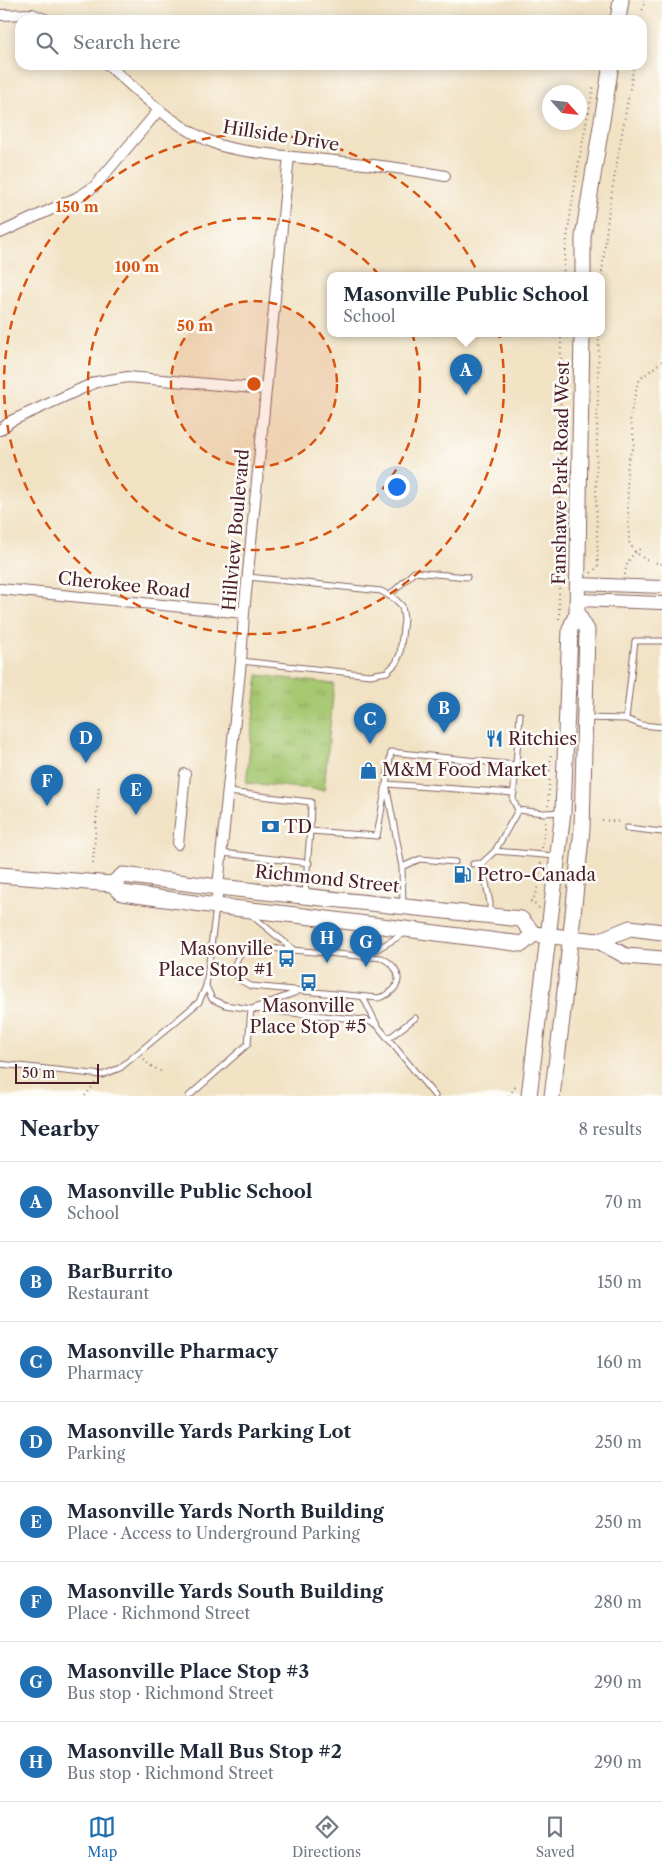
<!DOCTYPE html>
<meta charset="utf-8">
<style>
:root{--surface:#fff;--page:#f2f2f3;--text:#1f2937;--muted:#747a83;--line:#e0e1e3;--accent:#1f6fb2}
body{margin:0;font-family:"Libre Caslon Text",serif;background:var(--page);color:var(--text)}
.compass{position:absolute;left:542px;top:85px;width:45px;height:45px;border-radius:50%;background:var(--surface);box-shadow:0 2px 12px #0003;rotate:117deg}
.scale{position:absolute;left:15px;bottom:12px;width:84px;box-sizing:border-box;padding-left:5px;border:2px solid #4a1f2b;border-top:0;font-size:14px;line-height:18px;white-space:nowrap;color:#4a1f2b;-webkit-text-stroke:4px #fdfcf7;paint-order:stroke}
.you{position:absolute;left:396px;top:486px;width:18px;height:18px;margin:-12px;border:4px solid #fff;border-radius:50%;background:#1a73e8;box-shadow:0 0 0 8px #1a73e833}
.badge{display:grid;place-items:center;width:32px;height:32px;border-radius:50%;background:var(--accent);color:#fff;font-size:16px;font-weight:700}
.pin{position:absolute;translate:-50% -41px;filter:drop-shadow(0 1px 2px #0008)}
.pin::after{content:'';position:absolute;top:26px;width:18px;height:15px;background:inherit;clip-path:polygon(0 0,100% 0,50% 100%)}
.popup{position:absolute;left:327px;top:272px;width:278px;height:65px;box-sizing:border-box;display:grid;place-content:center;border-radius:10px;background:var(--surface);filter:drop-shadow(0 1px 4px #0005);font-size:16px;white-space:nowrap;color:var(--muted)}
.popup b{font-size:19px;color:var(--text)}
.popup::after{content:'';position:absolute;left:50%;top:100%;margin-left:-10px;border:10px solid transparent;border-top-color:var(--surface)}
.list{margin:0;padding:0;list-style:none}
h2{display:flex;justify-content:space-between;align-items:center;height:65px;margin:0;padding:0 20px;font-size:21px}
h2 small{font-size:16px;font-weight:400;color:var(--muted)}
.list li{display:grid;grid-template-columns:32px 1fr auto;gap:15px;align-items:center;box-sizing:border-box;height:80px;padding:0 20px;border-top:1px solid var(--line)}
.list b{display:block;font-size:19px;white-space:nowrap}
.list p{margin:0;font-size:16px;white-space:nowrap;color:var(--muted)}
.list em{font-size:16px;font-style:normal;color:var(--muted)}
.icon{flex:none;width:28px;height:28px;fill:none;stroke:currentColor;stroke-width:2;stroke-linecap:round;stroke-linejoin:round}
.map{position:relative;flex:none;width:662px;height:1096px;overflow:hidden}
.search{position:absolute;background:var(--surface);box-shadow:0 2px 12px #0003;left:15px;right:15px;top:15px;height:55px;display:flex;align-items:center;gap:12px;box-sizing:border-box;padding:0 18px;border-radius:15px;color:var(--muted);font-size:19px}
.sheet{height:705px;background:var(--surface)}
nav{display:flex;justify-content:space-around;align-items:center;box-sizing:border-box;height:70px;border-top:1px solid var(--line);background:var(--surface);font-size:14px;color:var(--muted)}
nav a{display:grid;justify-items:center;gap:2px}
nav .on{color:var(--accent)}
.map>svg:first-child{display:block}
.park{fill:url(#park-tufts);stroke:#78744e}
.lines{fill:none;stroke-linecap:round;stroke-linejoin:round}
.service-casing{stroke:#846361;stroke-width:7}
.minor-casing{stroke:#846361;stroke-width:12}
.tertiary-casing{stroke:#846361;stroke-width:14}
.secondary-casing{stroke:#846361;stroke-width:17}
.path{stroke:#846361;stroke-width:2;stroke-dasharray:1 4;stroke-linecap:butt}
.service{stroke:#fff;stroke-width:5}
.minor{stroke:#fff;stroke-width:10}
.tertiary{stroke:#fff;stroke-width:12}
.secondary{stroke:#fff;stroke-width:15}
.ring{fill:none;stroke:#d8530f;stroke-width:2.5;stroke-dasharray:9 6}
.labels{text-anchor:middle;stroke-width:5;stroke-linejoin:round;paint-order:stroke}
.street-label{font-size:18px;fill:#4a1f2b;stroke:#fdfcf7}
.poi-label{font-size:18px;fill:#4a1f2b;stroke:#fdfcf7;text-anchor:start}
.centre{fill:#d8530f;stroke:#fdfcf7;stroke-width:2.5}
.ring-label{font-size:15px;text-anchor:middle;font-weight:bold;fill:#d8530f;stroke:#fdfcf7;stroke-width:5;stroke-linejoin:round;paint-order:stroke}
</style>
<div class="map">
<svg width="662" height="1096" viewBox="0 0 662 1096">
<defs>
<pattern id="park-tufts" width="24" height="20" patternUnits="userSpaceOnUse" patternTransform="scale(1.25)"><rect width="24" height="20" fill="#a6c871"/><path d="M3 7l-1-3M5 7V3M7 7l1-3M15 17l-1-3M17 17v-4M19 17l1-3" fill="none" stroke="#90ab62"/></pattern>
</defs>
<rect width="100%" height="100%" fill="#fdfcf7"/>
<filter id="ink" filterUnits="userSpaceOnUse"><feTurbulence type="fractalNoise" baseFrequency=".02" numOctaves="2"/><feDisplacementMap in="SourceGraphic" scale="10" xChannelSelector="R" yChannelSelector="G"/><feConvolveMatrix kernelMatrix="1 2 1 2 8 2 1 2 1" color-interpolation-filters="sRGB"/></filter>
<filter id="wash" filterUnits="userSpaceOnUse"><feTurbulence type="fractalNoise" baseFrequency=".0096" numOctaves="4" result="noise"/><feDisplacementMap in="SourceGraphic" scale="20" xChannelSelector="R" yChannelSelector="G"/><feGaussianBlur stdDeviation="1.12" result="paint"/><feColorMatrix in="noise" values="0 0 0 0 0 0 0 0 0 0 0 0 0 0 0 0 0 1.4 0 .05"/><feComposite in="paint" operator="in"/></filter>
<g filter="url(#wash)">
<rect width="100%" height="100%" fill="#f1e2c4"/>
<path class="park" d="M258,675L334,684L324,790L246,783Z"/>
</g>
<g filter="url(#ink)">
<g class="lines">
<defs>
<path id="service" d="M389,596L414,572L467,577
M241,661L370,675L387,672L396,663L400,654L404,619L402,606L395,599L381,591L248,577
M520,715L513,800L518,810L544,813L561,812
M586,718L626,719L642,725L662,727
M626,719L635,641H662
M228,792L311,802L310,831
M627,828L662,832
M495,851L555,856
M222,853L309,863
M482,863L490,903V915
M473,864L482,863L495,851L518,810
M402,867L420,859L455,862
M305,894L310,831L377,836L386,784L514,793
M403,906L402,867L386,784L391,752L516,765
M250,914L294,950
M258,947L382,958C405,970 403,991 378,998L251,986L240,980L234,971C236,955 242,949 258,947Z
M365,956L405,933
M206,986L212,999L225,1005L251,1009L365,1020L377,1025
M363,997L377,1025L435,1096
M254,1008L297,992
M388,1039L415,1018
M0,1064L102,1075L120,1068L199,1002L206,986L216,907
M189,1096L248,1044L251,1009"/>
<path id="minor" d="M0,15L32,14L47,20
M108,65C142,95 175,129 219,145C239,152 271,154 294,157C344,162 395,166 445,176
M0,233L76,198L94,187L159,110
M0,430L11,421L96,382L128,377L265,389
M0,589L244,613
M178,844L185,774
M216,906L241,661L244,613L289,156"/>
<path id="tertiary" d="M578,584L662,587
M578,600L662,603"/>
<path id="secondary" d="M618,20L621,0
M583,276V237L611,65
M0,875L112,884L122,893L216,906L304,916L522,944L534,934
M112,884L123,875L218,887L521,919L534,934L598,941L626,956L662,959
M598,941L630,928L662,932
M529,1096L563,812L570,629L577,613L582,334
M552,1096L562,1019L582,829L587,630L577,613"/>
</defs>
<use href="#service" class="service-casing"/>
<use href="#minor" class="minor-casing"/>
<use href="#tertiary" class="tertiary-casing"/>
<use href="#secondary" class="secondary-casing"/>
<path class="path" d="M641,20L644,0
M563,276C569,211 581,148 594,85
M601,282L609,208L634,65
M662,361L640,379L637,386L630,418L634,439V447L629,456L627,470L629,542L635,552L646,560L662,564
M591,573L598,567L596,497L599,334
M625,575C626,562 631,555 641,548
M559,619L561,334
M548,806L551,753
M602,820L621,822
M542,848L546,821
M93,863L99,785
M539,908L531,901L536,895L541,863
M144,1059L149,1065L164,1073
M85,1096L96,1082
M509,1096L516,1086"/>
<use href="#service" class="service"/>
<use href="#minor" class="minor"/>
<use href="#tertiary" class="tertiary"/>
<use href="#secondary" class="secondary"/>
</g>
</g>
<circle cx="254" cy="384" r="83" fill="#d8530f" fill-opacity=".12"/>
<g class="ring">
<circle cx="254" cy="384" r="83"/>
<circle cx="254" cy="384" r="166"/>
<circle cx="254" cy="384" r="250"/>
</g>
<defs>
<symbol id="restaurant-bare" viewBox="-9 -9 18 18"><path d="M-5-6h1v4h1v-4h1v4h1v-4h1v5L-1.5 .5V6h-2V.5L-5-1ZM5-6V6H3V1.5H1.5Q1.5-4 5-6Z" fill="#1f6fb2" stroke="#fdfcf7" stroke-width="2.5" paint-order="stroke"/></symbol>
<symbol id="shop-bare" viewBox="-9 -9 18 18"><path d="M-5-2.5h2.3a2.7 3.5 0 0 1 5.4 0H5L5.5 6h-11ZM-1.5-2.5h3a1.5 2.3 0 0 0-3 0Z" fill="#1f6fb2" stroke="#fdfcf7" stroke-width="2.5" paint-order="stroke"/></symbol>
<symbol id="bank-bare" viewBox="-9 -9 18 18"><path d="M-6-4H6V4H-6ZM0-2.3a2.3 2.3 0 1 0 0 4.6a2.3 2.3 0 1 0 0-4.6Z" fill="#1f6fb2" stroke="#fdfcf7" stroke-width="2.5" paint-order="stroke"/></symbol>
<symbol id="fuel-bare" viewBox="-9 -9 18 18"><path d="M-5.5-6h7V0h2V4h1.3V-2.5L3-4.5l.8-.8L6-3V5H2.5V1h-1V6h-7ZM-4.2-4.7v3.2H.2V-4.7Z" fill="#1f6fb2" stroke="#fdfcf7" stroke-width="2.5" paint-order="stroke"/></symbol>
<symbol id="bus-bare" viewBox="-9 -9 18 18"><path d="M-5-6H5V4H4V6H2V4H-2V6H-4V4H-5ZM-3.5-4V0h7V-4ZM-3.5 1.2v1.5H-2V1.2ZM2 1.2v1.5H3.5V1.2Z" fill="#1f6fb2" stroke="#fdfcf7" stroke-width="2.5" paint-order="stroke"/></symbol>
</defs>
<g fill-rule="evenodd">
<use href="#restaurant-bare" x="482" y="726" width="25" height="25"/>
<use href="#shop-bare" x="356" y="758" width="25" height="25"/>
<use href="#bank-bare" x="258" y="814" width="25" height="25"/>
<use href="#fuel-bare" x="450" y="862" width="25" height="25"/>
<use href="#bus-bare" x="274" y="946" width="25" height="25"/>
<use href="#bus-bare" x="296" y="970" width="25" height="25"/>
</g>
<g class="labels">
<g class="street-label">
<text transform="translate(281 136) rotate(9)" y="6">Hillside Drive</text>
<text transform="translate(561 473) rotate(-89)" y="6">Fanshawe Park Road West</text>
<text transform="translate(236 530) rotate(-85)" y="6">Hillview Boulevard</text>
<text transform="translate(124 585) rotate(6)" y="6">Cherokee Road</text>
<text transform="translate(327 879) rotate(6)" y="6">Richmond Street</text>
</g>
<g class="poi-label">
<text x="508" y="745">Ritchies</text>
<text x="382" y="776">M&amp;M Food Market</text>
<text x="284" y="833">TD</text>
<text x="477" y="881">Petro-Canada</text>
<text x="273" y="955" text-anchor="end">Masonville<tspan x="273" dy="21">Place Stop #1</tspan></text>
<text x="308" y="1012" text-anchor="middle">Masonville<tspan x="308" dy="21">Place Stop #5</tspan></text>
</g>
</g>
<circle cx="254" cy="384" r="8" class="centre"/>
<g class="ring-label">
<text x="77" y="212">150 m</text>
<text x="137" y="272">100 m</text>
<text x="195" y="331">50 m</text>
</g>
</svg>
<svg class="compass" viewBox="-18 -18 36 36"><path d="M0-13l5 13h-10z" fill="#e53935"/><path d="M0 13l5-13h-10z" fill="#747a83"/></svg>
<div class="scale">50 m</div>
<div class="you"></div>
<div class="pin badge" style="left:466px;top:395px">A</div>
<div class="popup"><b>Masonville Public School</b>School</div>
<div class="pin badge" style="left:444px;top:733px">B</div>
<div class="pin badge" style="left:370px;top:744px">C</div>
<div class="pin badge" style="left:86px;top:763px">D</div>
<div class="pin badge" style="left:136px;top:815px">E</div>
<div class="pin badge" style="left:47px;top:806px">F</div>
<div class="pin badge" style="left:366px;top:967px">G</div>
<div class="pin badge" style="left:327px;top:963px">H</div>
<div class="search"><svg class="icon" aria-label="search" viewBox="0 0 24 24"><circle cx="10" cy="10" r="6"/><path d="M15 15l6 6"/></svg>Search here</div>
</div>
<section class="sheet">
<h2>Nearby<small>8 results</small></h2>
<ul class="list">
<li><span class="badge">A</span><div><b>Masonville Public School</b><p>School</p></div><em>70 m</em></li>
<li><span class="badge">B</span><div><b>BarBurrito</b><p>Restaurant</p></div><em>150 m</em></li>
<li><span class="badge">C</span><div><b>Masonville Pharmacy</b><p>Pharmacy</p></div><em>160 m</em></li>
<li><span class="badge">D</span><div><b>Masonville Yards Parking Lot</b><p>Parking</p></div><em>250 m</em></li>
<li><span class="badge">E</span><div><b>Masonville Yards North Building</b><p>Place · Access to Underground Parking</p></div><em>250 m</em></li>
<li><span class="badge">F</span><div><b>Masonville Yards South Building</b><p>Place · Richmond Street</p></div><em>280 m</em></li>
<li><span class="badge">G</span><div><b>Masonville Place Stop #3</b><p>Bus stop · Richmond Street</p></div><em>290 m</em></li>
<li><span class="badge">H</span><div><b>Masonville Mall Bus Stop #2</b><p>Bus stop · Richmond Street</p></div><em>290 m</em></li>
</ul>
</section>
<nav>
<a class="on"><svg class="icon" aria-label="map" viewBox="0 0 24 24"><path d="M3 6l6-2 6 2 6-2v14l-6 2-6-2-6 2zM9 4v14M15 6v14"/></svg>Map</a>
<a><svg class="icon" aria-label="directions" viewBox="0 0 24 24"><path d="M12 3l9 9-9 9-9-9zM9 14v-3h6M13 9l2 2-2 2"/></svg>Directions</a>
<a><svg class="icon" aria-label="saved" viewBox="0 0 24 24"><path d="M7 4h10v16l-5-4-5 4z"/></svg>Saved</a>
</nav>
